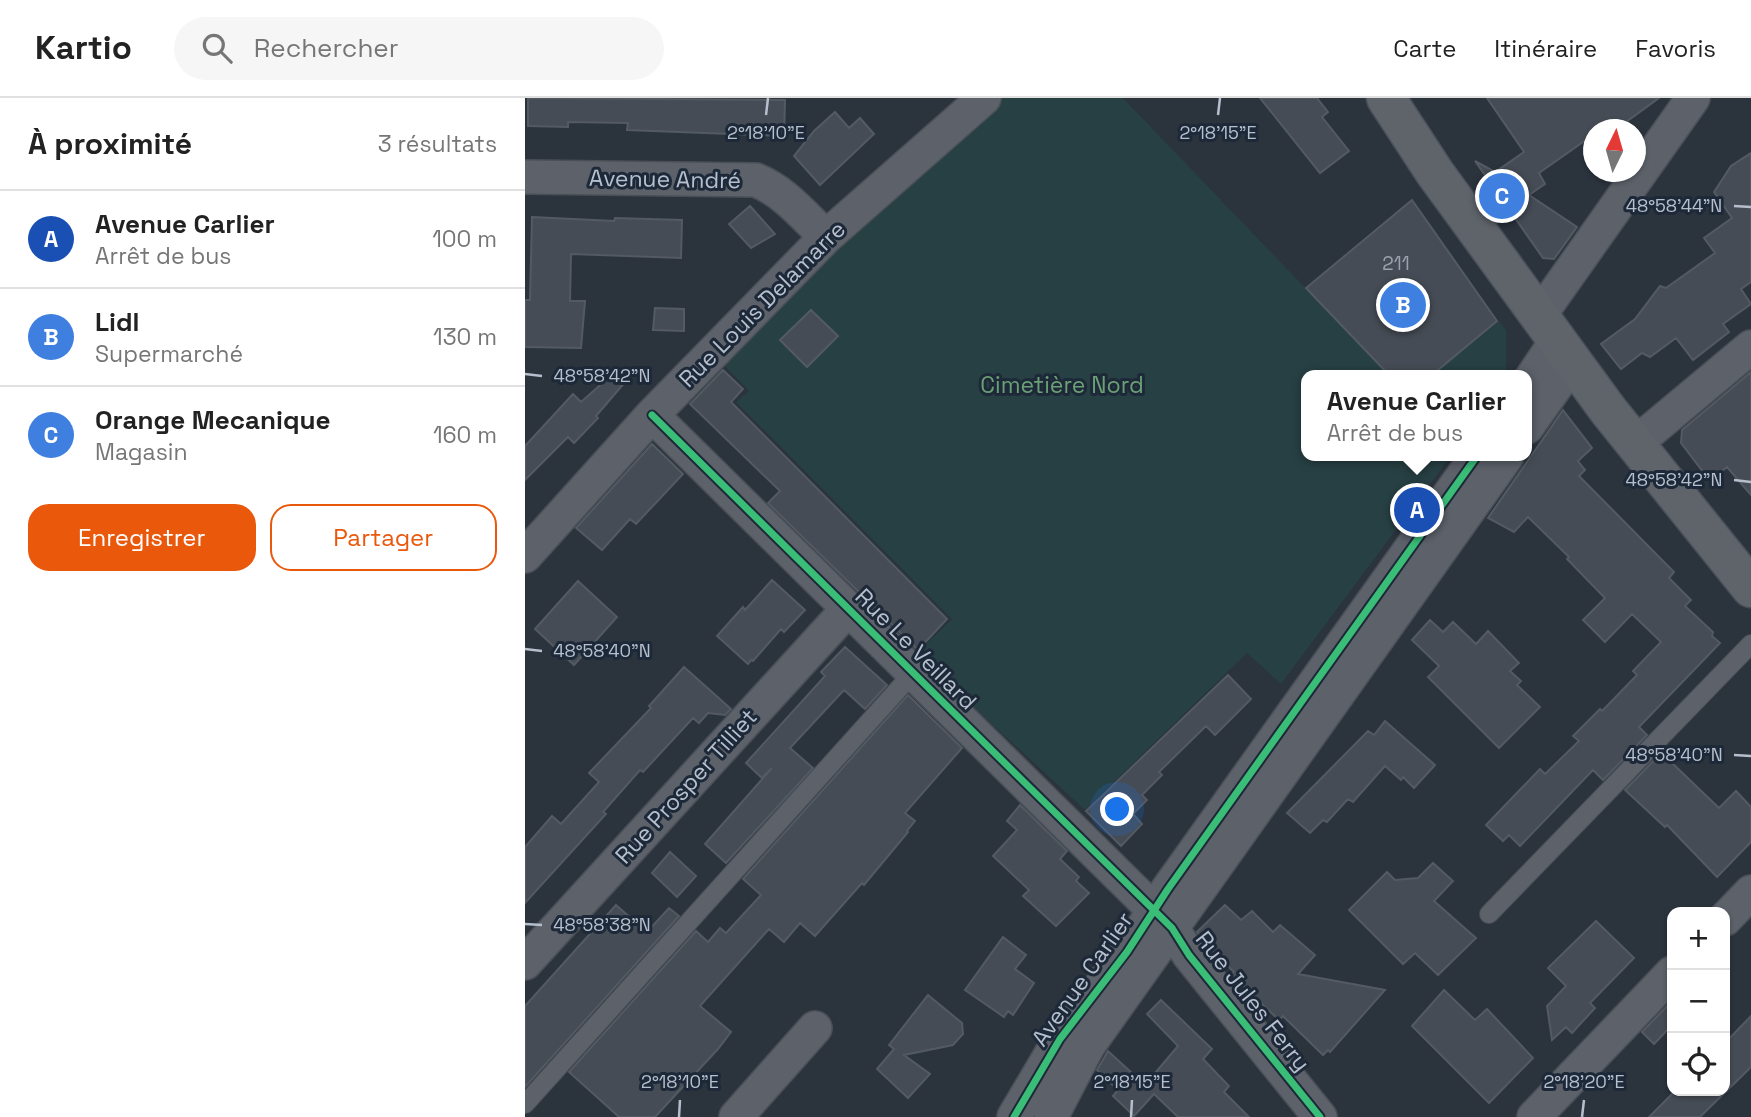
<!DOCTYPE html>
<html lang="fr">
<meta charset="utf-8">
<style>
:root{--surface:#fff;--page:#f6f6f6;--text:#222;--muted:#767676;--line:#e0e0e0;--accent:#ea580c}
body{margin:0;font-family:"Space Grotesk",sans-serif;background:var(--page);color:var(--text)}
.controls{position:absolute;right:21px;bottom:21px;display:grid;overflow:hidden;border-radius:14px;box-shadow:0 2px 5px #0004}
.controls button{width:63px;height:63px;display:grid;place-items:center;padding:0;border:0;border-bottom:2px solid var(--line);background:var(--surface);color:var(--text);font:35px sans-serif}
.compass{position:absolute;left:1058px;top:21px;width:63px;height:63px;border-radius:50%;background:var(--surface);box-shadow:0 2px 5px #0004;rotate:5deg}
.you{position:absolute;left:593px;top:712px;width:24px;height:24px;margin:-18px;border:5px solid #fff;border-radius:50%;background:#1a73e8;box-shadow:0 0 0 10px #1a73e833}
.badge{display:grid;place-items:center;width:46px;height:46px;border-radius:50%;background:var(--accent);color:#fff;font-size:23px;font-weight:700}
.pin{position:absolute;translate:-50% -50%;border:4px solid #fff;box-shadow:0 2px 7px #0006}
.popup{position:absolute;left:776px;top:272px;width:231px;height:91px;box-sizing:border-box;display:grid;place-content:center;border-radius:14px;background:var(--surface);filter:drop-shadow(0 2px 5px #0005);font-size:23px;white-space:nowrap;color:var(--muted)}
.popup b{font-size:26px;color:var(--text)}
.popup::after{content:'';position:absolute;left:50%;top:100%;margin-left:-14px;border:14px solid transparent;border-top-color:var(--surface)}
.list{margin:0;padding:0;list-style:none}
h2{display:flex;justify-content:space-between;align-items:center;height:91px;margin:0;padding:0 28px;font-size:30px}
h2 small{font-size:23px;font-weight:400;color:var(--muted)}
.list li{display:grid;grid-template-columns:46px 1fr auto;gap:21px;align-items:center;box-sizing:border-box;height:98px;padding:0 28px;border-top:2px solid var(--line)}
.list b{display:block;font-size:26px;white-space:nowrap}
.list p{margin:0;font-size:23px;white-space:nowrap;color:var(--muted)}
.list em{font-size:23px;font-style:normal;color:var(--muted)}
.actions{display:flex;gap:14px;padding:21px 28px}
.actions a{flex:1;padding:16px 0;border:2px solid var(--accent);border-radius:21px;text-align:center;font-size:24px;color:var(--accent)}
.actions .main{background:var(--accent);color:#fff}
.icon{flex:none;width:38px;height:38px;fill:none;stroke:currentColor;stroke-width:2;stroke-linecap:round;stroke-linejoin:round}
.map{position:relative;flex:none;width:1226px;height:1019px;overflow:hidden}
header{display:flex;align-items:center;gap:42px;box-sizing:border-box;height:98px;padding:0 35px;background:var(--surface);border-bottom:2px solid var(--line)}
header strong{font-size:33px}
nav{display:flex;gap:38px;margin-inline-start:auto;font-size:24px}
.search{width:490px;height:63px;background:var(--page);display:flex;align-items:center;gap:18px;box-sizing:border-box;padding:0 24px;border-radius:38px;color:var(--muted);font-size:26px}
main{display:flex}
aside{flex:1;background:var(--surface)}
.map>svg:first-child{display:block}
.green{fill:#274044}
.building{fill:#464c55;stroke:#535a63;stroke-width:2}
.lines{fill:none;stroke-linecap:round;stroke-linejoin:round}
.lane-casing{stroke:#4a4f57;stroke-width:20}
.street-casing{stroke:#4a4f57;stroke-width:36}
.primary-casing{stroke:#494f59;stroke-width:41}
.lane{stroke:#5c616a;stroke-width:18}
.street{stroke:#5c616a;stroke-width:33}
.primary{stroke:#5f646b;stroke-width:38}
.cycleway-casing{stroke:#1d2938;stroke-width:11}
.cycleway{stroke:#3abd76;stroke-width:7}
.ticks{fill:none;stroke:#b6bfcd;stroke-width:2.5}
.labels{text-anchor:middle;stroke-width:6;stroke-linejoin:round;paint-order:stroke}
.number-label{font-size:19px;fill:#9aa2af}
.street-label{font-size:23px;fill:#b6bfcd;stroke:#1d2938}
.park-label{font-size:23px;fill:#6ba076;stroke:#1d2938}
.ticks-label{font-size:18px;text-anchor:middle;fill:#b6bfcd;stroke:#1d2938;stroke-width:6;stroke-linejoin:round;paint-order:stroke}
</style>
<header>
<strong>Kartio</strong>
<div class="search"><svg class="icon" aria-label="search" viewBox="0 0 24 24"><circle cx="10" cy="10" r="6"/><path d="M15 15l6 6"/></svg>Rechercher</div>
<nav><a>Carte</a><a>Itinéraire</a><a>Favoris</a></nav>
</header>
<main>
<aside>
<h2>À proximité<small>3 résultats</small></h2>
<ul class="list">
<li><span class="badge" style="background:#1a4fb4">A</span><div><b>Avenue Carlier</b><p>Arrêt de bus</p></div><em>100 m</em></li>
<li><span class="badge" style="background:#3f7fe0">B</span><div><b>Lidl</b><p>Supermarché</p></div><em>130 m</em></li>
<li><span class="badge" style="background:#3f7fe0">C</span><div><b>Orange Mecanique</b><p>Magasin</p></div><em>160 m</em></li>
</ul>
<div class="actions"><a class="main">Enregistrer</a><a>Partager</a></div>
</aside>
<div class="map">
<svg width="1226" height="1019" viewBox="0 0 1226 1019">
<rect width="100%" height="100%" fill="#2b333d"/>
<path class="green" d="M470,0H598L864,277H782V358H926L756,586L722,555L560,712L391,556L427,521L211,304L224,293L197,265L301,156Z
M974,223L981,232V277H908Z"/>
<path class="building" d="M3,0L260,2L259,38L102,32L103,25L43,24V29L3,28Z
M735,0H792L803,14L797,19L824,53L795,75Z
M962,0H1134L1090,32H1068V37L1014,75L1020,86L1004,97L1052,129L1029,161L1018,160L950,63L970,74L999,54Z
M310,14L324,30L335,20L349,36L295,87L269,58L289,33Z
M1226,55V184L1216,191L1226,206L1198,226L1204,234L1168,262L1151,240L1125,259L1117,255L1096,271L1076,246L1110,221L1135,188L1141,190L1190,155L1179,140L1207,120L1189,94L1206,68Z
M887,102L972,223L907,277H864L781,190Z
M225,108L250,136L226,150L204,126Z
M7,119L89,123L90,120L157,122L156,160L46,156L45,203H60L56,250L0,249V202H5Z
M130,210L159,211V233L128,232Z
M286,212L313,238L282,269L255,242Z
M198,272L218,291L206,304L422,521L393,552L243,405L255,393L165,306Z
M91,273L101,283L71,318L73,320L49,345L43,339L0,382V348L48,296L56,304Z
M1226,274V397L1202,369L1185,383L1156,345L1157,332Z
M1038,312L1067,350L1053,363L1060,372L1054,378L1149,474L1144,480L1166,502L1160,508L1188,534L1187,538L1195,545L1114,629L1122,637L1078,682L1068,672L995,748L984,737L978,743L961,727L1015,671L1020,676L1054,643L1048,638L1075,611L1077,613L1112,577L1108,573L1136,544L1107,516L1080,544L1058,522L1080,500L1042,461L1044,459L1003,419L989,434L963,420Z
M127,346L158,376L111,426L105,421L77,452L51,430Z
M247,482L280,512L259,534L256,531L228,563L226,562L223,566L192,538L218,509L220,512Z
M53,483L92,519L49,567L10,531Z
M905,522L918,534L928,524L951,546L963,533L994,565L985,573L996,583L992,587L1015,609L974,650L903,579L914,568L887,542Z
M320,549L362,587L340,611L319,592L265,650L288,670L201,765L180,746L247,670L237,680L221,665L300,578L296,574Z
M159,569L206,611L200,617L183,615L174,625L168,620L118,674L115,672L78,714L81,716L0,805V749L27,718L36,726L74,684L64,675L126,610L124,608Z
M703,577L726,601L690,637L681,628L634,674L637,677L617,697L622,702L608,716L617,726L596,748L561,713Z
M383,597L437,650L380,715L390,723L382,733L383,734L339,787L337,785L290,838L275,825L259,844L244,831L175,908L206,934L193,951L130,1019H94L44,974L171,833L183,844L195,830L201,835L236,797L218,781Z
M860,623L910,667L889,690L878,679L876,682L860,668L828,704L823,701L802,724L798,722L785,735L762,715L843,633L849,637Z
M1139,652L1147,661L1145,663L1194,710L1211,693L1226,709V744L1192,779L1142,727L1140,729L1100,692Z
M495,707L542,753L535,761L554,779L551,783L564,795L531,828L498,798L504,792L468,758L492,732L482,723Z
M145,754L171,778L152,799L127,775Z
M908,765L928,783L909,803L951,840L913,877L890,855L878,866L824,812L862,774L870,782L893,780Z
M91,807L122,834L144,810L154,818L0,989V908Z
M700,807L716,822L727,813L748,834L755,827L790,857L773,876L860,892L805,954L803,952L798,957L758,918L754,922L724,894L707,876L709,874L680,846L672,834Z
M1071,823L1109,860L1065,905L1070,910L1047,935L1041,929L1027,942L1022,908L1041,888L1023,870Z
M478,839L501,857L490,871L509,885L488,917L483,913L479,919L440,892Z
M919,892L950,922L962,911L1008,960L964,1005L887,928Z
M403,897L437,925L438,936L428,947L379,957L405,976L383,1000L352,971L369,951L364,947Z
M636,902L687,951L678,961L704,988L699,994L724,1019H653L629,996L609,1018L588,998L593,992L572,972L583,953L620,987L653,948L622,916Z
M1147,903V927L1129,946L1117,934Z
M1226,918V969L1175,1019H1124L1150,993H1200V945Z"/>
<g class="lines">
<defs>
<path id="lane" d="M964,816L1226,546
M0,1006L388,575"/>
<path id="street" d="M0,79L231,82C260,94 279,118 301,139
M1014,218L1168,0
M1002,287L1032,242
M127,317L647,830L664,857L795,1019
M1002,329L1048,264
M1111,345L1226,249
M0,458L127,317L301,139L459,0
M1200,821L1226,794
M0,865L323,511
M211,1019L290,930
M489,1019L535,941L602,854L643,791L952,358
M526,1019L563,948L982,358
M1009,1019L1147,875"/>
<path id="primary" d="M861,0L910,75L1083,312L1226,490"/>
</defs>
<use href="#lane" class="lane-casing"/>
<use href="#street" class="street-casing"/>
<use href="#primary" class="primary-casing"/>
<use href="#lane" class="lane"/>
<use href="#street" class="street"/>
<use href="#primary" class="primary"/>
<defs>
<path id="cycleway" d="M127,317L647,830L664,857L795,1019
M489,1019L535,941L602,854L643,791L952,358"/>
</defs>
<use href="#cycleway" class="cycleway-casing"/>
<use href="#cycleway" class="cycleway"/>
</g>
<path class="ticks" d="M241,17L243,0M693,17L695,0M1209,108L1226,109M0,276L17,278M1209,382L1226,384M0,551L17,553M1209,657L1226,658M0,826L17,827M154,1019L155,1002M606,1019L607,1002M1057,1019L1059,1002"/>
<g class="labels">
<g class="number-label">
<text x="871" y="172">211</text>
</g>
<g class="street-label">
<text transform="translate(140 81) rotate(1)" y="8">Avenue André</text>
<text transform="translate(237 206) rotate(-45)" y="8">Rue Louis Delamarre</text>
<text transform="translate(391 551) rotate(45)" y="8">Rue Le Veillard</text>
<text transform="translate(161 688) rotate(-48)" y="8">Rue Prosper Tilliet</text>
<text transform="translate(557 881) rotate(-55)" y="8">Avenue Carlier</text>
<text transform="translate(728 903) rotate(52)" y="8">Rue Jules Ferry</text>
</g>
<g class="park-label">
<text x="537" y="295">Cimetière Nord</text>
</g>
</g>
<g class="ticks-label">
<text x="241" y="41">2°18'10"E</text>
<text x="693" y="41">2°18'15"E</text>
<text x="1149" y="114">48°58'44"N</text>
<text x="77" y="284">48°58'42"N</text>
<text x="1149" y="388">48°58'42"N</text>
<text x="77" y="559">48°58'40"N</text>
<text x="1149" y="663">48°58'40"N</text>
<text x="77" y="833">48°58'38"N</text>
<text x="155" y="990">2°18'10"E</text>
<text x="607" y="990">2°18'15"E</text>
<text x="1059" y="990">2°18'20"E</text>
</g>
</svg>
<div class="controls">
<button>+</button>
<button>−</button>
<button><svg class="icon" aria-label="locate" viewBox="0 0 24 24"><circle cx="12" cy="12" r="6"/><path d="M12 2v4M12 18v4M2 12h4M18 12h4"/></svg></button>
</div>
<svg class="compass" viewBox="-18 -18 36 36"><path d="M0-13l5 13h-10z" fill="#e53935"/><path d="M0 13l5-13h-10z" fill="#767676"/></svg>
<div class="you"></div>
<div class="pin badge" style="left:892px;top:412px;background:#1a4fb4">A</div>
<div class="popup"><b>Avenue Carlier</b>Arrêt de bus</div>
<div class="pin badge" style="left:878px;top:207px;background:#3f7fe0">B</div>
<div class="pin badge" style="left:977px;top:98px;background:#3f7fe0">C</div>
</div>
</main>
